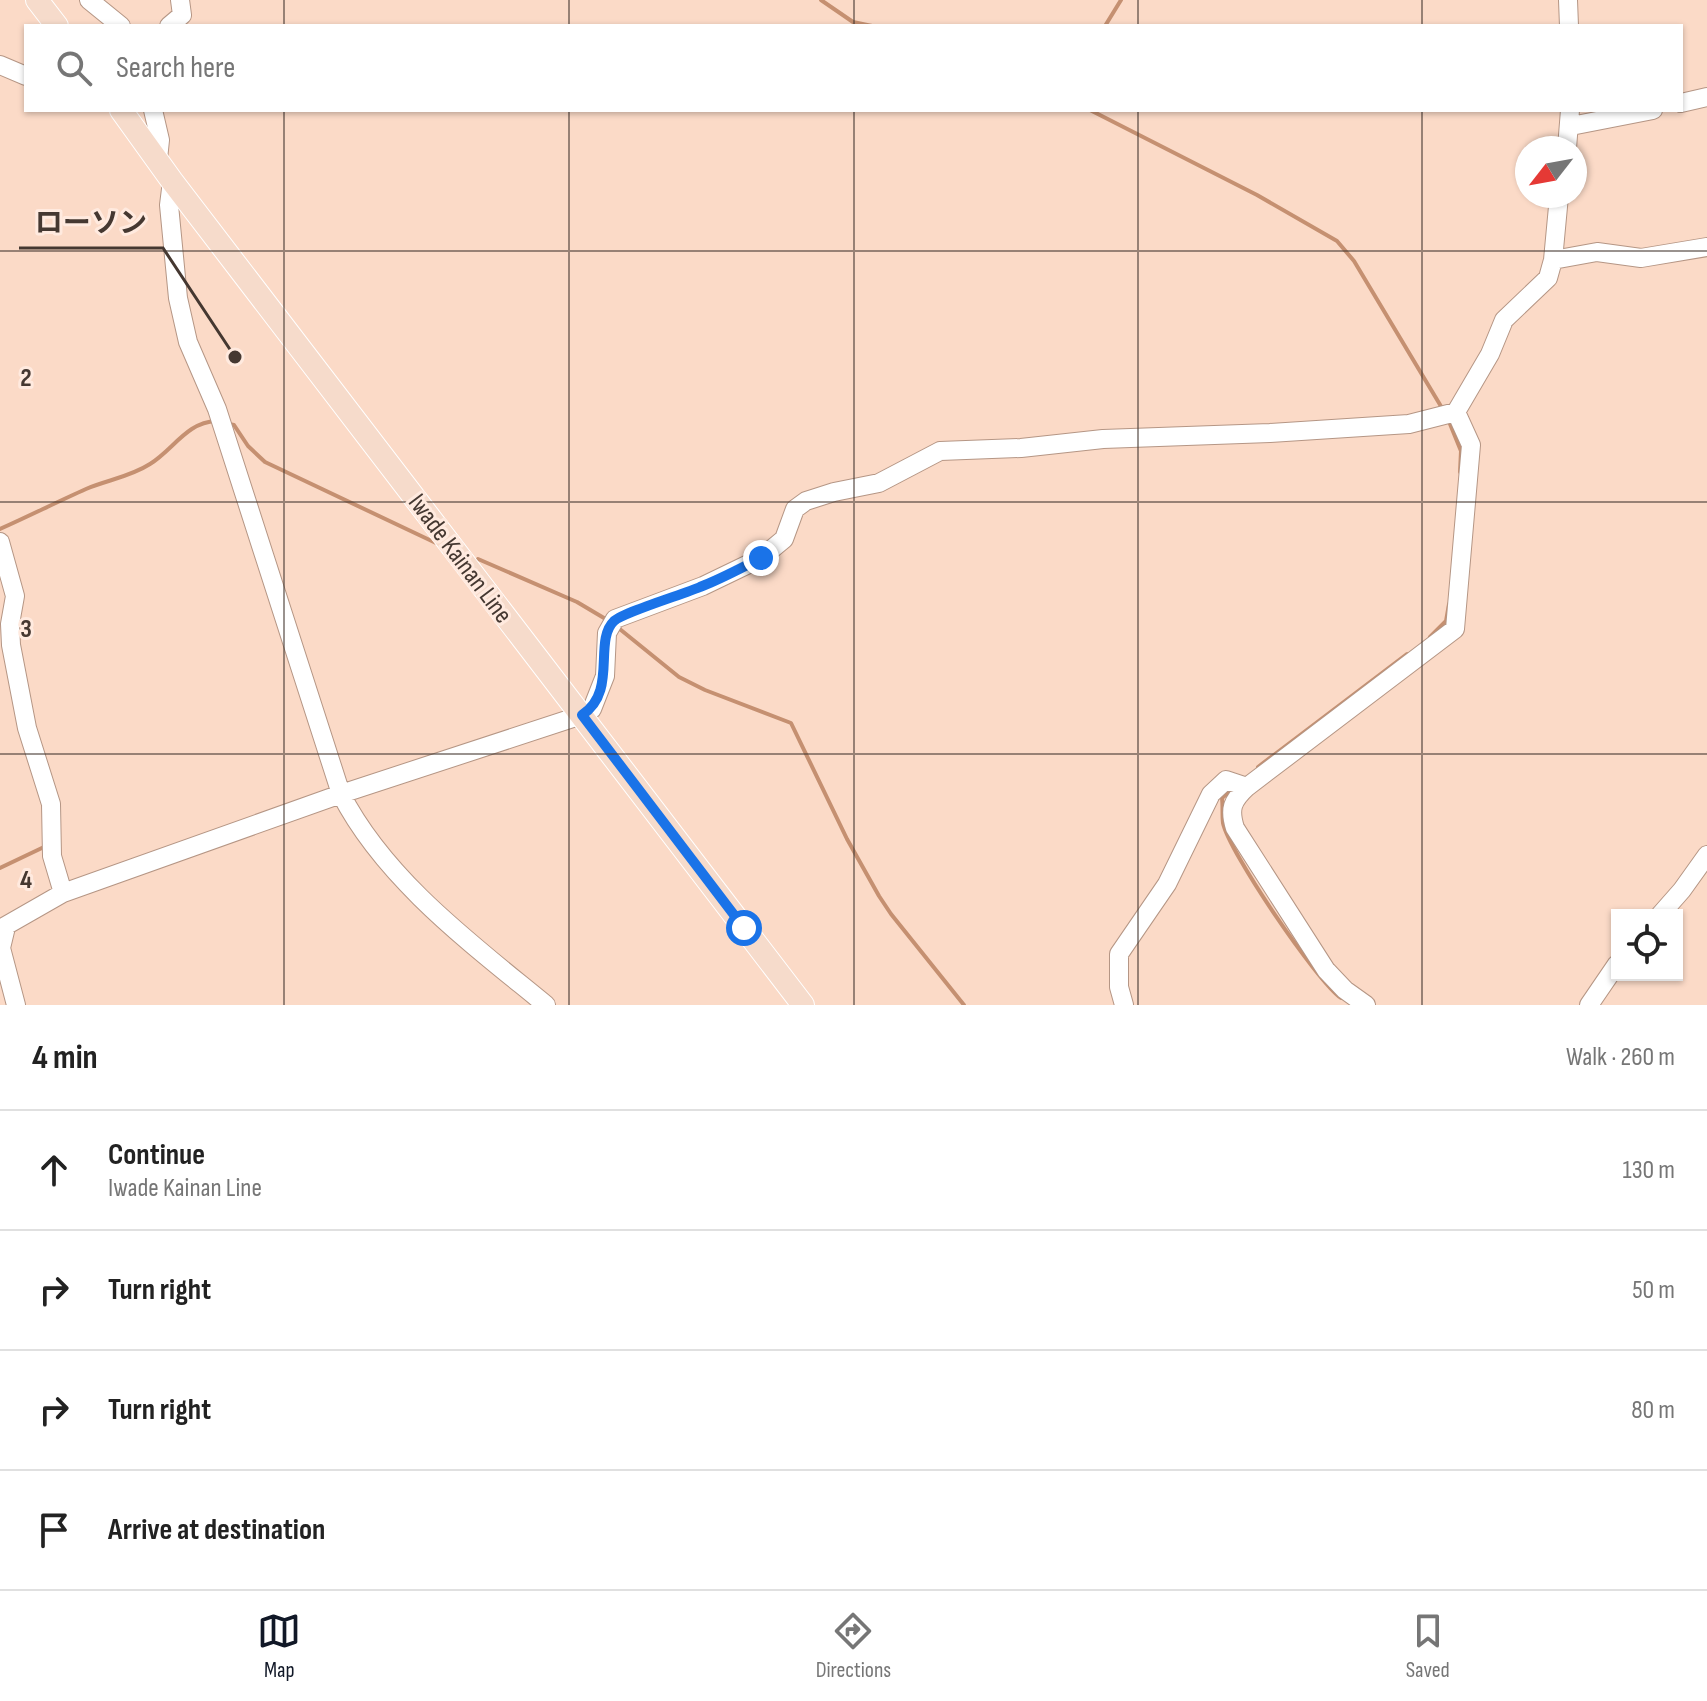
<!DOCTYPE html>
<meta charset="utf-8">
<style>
:root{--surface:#fff;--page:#f2f2f2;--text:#222;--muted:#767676;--line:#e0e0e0;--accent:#111827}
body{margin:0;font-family:"Sofia Sans Condensed","Noto Sans JP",sans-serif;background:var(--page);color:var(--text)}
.controls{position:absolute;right:24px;bottom:24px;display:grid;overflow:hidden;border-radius:0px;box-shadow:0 2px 6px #0004}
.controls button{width:72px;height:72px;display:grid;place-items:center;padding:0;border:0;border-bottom:2px solid var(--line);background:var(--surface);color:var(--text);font:40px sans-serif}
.compass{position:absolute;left:1515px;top:136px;width:72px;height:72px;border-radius:50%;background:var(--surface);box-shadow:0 2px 6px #0004;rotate:239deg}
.stop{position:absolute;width:24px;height:24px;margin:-18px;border:6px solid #1a73e8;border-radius:50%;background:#fff}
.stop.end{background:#1a73e8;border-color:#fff;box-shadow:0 2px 8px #0008}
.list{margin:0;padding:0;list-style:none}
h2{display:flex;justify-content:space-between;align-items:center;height:104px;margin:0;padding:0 32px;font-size:34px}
h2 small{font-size:26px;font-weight:400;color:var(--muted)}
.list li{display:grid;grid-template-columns:52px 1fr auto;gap:24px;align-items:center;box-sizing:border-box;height:120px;padding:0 32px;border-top:2px solid var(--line)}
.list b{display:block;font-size:30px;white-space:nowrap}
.list p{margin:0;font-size:26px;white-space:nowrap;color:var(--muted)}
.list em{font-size:26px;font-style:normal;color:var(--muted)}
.icon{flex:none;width:44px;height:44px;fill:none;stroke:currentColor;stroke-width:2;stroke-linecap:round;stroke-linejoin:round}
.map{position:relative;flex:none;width:1707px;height:1005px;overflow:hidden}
.search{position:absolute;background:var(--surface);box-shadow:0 2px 6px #0004;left:24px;right:24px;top:24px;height:88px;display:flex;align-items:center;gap:20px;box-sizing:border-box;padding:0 28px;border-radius:0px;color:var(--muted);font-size:30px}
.sheet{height:584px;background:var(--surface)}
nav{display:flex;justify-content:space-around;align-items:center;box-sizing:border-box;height:112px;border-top:2px solid var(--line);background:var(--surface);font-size:22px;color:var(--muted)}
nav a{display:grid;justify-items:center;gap:4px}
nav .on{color:var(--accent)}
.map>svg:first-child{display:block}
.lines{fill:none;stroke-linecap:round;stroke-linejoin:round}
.stream{stroke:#c59071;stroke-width:4}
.minor-casing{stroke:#b59685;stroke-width:20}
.major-casing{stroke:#fff;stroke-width:24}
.minor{stroke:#fff;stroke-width:18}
.major{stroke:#f6dbcb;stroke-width:22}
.route{stroke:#1a73e8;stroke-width:10}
.grid{fill:none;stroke:#453831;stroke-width:2;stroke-opacity:0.55}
.labels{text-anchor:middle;stroke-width:6;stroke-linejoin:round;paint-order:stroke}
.street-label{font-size:26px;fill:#453831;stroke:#ffeadf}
.grid-label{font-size:26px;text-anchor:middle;font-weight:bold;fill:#453831;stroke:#ffeadf;stroke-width:6;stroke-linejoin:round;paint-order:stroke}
.leader{fill:none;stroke:#453831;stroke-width:3}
.callout-dot{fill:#453831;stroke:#ffeadf;stroke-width:3}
.callout-label{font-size:28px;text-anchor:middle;font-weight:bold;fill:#453831;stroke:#ffeadf;stroke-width:6;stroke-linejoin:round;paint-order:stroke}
</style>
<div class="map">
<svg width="1707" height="1005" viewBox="0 0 1707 1005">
<rect width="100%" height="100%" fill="#fbdac7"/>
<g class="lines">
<path class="stream" d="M821,0L853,22L872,26
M1105,26L1121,0
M1090,110L1257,195L1337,241L1354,261L1442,408
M1448,419L1461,451L1460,472
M229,424L234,425L248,446L265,462L436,543
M0,529C29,516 57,502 86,489C107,480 130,477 150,464C173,450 187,422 216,421
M478,559L577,602L609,621
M616,626L679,677L705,690L791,723L847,839L879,896L891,914L964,1005
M1430,637L1446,621L1449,604
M1258,767L1407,654
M1233,789L1222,798C1223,806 1222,815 1223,823C1229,852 1316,980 1341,998
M0,868L44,847"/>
<defs>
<path id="minor" d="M89,0L121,26
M1568,0L1569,26
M169,26L182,15L180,0
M0,65L26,76
M1681,103L1707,97
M153,110L160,140L158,159
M1571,126L1653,110
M1567,148L1570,110
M172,181L169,205L178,298L188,342L217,409L341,794C385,880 473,945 546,1005
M1553,260L1597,252L1641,258L1707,247
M0,542L15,596L10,624L11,645L27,728L51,804L52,856L63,893
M1660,915L1682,890L1707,855
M6,927L1,948L16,1005
M0,929L63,893L341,794L582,715L592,709L605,676L607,633L615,619L703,586L761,558L784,539L795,509L806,501L834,492L879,483L940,451L1021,448L1103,439L1270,433L1409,424L1456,412L1490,354L1504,320L1548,278L1553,260L1559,196
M1124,1005L1119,987V954L1167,884L1211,794L1226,780L1247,787
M1366,1005L1345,990L1326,970L1235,828C1229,809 1232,801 1247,787L1455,629L1471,445L1456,412
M1589,1005L1617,964"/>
<path id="major" d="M37,0L57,26
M121,110L172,181L803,1005"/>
</defs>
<use href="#minor" class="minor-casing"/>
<use href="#major" class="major-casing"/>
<use href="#minor" class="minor"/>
<use href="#major" class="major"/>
</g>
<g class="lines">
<path class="route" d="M744,928L582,715C618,692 593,641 614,621C624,612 684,594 700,587C721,579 741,568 761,558"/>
</g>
<path class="grid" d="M284,0V26M569,0V26M854,0V26M1138,0V26M1422,0V26M284,110V1005M569,110V1005M854,110V1005M1138,110V1005M1422,110V1005M0,251H1707M0,502H1707M0,754H1707"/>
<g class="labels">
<g class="street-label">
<text transform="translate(461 558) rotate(53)" y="9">Iwade Kainan Line</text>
</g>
</g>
<g class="grid-label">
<text x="26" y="386">2</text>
<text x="26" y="637">3</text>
<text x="26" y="888">4</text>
</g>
<path class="leader" d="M235 357L163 248H19"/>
<circle class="callout-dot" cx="235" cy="357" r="8"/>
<g class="callout-label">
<text x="91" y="232">ローソン</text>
</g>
</svg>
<div class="controls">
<button><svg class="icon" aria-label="locate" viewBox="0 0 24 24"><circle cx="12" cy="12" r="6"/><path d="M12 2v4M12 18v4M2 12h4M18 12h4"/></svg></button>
</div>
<svg class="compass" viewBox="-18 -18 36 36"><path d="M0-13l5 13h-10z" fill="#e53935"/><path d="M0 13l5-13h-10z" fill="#767676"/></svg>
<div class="stop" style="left:744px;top:928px"></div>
<div class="stop end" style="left:761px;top:558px"></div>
<div class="search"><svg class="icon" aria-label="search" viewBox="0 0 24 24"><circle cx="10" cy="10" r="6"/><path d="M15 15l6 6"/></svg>Search here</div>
</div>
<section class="sheet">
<h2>4 min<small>Walk · 260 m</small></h2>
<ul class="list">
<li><svg class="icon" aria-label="ahead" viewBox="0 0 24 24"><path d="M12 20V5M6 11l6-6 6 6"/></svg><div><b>Continue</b><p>Iwade Kainan Line</p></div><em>130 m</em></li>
<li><svg class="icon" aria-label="right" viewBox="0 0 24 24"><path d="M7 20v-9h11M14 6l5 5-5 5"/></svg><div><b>Turn right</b></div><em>50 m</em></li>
<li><svg class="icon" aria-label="right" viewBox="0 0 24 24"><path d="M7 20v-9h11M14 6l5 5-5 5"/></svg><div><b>Turn right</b></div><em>80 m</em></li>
<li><svg class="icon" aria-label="arrive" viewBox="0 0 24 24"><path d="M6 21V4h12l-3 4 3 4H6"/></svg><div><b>Arrive at destination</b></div></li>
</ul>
</section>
<nav>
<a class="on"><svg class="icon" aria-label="map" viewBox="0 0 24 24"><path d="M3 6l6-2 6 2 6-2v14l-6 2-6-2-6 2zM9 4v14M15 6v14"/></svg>Map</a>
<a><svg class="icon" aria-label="directions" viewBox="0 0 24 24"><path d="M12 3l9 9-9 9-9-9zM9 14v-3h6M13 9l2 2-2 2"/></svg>Directions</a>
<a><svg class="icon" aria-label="saved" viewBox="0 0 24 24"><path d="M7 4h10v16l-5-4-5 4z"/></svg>Saved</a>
</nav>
